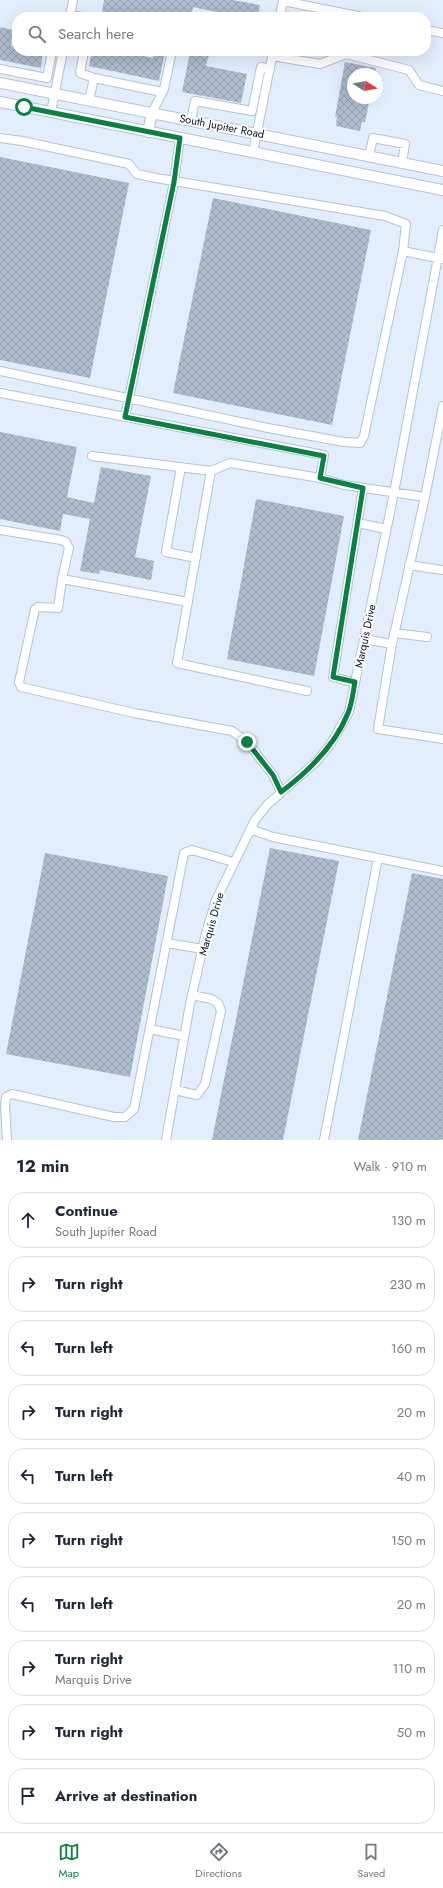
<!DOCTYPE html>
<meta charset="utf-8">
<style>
:root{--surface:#fff;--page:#f6f6f7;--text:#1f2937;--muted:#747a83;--line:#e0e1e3;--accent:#0b8043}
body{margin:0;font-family:Jost,sans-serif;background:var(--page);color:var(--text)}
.compass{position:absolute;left:347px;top:68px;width:36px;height:36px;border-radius:50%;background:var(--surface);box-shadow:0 4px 16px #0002;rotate:101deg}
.stop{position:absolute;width:12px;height:12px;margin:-9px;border:3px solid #0b8043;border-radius:50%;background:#fff}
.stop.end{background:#0b8043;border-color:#fff;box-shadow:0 1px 4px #0008}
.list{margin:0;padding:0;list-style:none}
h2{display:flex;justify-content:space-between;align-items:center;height:52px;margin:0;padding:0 16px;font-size:17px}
h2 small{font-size:13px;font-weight:400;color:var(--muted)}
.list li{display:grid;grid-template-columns:26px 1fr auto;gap:12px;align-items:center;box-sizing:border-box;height:56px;margin:0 8px 8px;padding:0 8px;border:1px solid var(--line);border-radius:16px}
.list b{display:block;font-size:15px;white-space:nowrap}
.list p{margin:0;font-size:13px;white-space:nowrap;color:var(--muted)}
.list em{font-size:13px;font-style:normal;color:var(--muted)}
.icon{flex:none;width:22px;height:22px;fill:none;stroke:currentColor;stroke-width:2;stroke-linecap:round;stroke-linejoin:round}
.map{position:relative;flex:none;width:443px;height:1140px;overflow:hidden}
.search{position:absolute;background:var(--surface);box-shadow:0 4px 16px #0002;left:12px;right:12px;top:12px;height:44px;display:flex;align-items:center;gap:10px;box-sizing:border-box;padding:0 14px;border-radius:16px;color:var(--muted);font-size:15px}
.sheet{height:692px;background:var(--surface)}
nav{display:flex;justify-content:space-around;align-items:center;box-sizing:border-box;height:56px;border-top:1px solid var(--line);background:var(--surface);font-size:11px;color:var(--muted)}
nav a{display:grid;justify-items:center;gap:2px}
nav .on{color:var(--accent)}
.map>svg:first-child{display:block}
.building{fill:url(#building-cross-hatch)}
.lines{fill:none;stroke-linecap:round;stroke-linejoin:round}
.minor-casing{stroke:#b4c2d3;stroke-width:10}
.major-casing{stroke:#b4c2d3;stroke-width:12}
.minor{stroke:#fff;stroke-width:8}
.major{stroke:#fff;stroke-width:10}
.route{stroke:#0b8043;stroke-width:5}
.labels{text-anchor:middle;stroke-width:4;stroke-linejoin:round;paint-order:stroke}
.street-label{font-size:11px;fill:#0e1318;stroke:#f8fbfe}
</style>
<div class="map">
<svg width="443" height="1140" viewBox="0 0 443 1140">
<defs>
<pattern id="building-cross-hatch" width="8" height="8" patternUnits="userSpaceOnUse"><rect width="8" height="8" fill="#afbccd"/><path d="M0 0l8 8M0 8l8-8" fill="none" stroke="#95a1af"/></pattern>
</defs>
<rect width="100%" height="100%" fill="#e3eefd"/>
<path class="building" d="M104,0H233L260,5L258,17H241L193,7L191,17H101Z
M0,27L13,30L11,46L17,47V51H43L41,68L0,60Z
M92,51H117L153,58L155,51L165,52L159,81L89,66Z
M190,52L209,55L206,66L247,74L241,103L182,92Z
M345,62L376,68L375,74H353V98H370L365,122H362L360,131L336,126L337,117H335Z
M0,157L129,183L90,378L0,360Z
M213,198L371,230L332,425L173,393Z
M0,432L77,447L67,497L94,503L101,467L151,476L135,557L154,561L151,580L100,570L99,574L80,571L90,519L63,514L60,531L0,519Z
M256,499L344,516L314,676L227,659Z
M270,848L339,861L283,1140H212Z
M45,853L168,876L130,1077L6,1054Z
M412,873L443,879V1140H358Z"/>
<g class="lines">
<defs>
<path id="minor" d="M283,1L363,17
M70,15L83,17
M70,17L73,0
M280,17L283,0
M426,30L443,33
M84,51L80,73L94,78L89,101
M272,56L320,64L346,54L409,70L419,85L443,91
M0,69L47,78L52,51
M94,78L162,92
M51,112L63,51
M152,113L164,89L172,51
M191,120L195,101L252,111L261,67L270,69
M0,138L22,141L129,164L137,174L156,178L385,216L406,224L403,251L364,436L360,443L344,442L268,428L0,371
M253,152L273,52
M369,156L373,138L405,144L402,163
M403,251L442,259
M0,393L324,455L320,478L344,485L425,497L443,406
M125,417L174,182L180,138
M92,456L211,471
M181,467L166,552L196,558
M358,523L386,529
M0,530L61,540L66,542L69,548L62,579L58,608L38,607L35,609L19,682L21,687L134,713L232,731L247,742L273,775L281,792
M409,565L442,570
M62,579L188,602
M394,633L427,637
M364,639L392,644L425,497
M392,644L378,729L443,739
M355,683L333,677L363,488
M307,691L177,663L211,471L230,463L320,478
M250,829L273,837L443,871
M167,943L203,949
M150,1029L184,1036
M175,1090L197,1095L205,1084L221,1011L218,1003L211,999L192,995
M7,1140L5,1106L6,1097L12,1094L114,1117H125L134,1109L184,853L192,850L233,862
M166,1140L190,1004L206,933L216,900L255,820L268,804L316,762L330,745L349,712L394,493L443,230
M324,1140L378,858"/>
<path id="major" d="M0,83L443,171
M0,102L443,190
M148,132L152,113"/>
</defs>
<use href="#minor" class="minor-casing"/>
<use href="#major" class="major-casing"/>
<use href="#minor" class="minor"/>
<use href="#major" class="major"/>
</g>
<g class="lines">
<path class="route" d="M24,107L180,138L174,182L125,417L324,456L320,478L363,488L333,677L355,682C353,692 352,704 348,713C335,746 309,771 281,792L273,775L247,742"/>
</g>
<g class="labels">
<g class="street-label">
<text transform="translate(222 126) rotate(11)" y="4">South Jupiter Road</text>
<text transform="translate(365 636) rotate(-78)" y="4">Marquis Drive</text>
<text transform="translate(211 924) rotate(-74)" y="4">Marquis Drive</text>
</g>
</g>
</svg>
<svg class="compass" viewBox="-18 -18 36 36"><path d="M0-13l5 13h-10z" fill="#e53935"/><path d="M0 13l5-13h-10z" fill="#747a83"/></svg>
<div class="stop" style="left:24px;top:107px"></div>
<div class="stop end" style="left:247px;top:742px"></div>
<div class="search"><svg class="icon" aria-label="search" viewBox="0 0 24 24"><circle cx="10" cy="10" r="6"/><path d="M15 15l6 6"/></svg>Search here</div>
</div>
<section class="sheet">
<h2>12 min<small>Walk · 910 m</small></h2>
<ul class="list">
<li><svg class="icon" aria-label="ahead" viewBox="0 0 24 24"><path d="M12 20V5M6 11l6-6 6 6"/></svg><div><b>Continue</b><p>South Jupiter Road</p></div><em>130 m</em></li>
<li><svg class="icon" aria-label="right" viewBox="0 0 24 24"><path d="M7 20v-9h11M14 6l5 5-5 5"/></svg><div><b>Turn right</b></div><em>230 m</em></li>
<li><svg class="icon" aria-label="left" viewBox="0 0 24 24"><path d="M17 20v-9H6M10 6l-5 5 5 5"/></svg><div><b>Turn left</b></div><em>160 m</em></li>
<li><svg class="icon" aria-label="right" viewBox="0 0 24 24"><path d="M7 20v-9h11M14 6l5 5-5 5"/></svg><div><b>Turn right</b></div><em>20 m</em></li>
<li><svg class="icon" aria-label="left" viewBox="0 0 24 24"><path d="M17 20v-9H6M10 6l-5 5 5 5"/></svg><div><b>Turn left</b></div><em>40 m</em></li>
<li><svg class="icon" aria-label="right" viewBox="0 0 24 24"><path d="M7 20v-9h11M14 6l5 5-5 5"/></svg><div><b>Turn right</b></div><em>150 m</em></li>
<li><svg class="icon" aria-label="left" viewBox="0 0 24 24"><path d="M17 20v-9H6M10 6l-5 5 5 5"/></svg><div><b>Turn left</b></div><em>20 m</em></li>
<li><svg class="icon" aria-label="right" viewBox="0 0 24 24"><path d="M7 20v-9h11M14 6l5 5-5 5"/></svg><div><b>Turn right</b><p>Marquis Drive</p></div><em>110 m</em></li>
<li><svg class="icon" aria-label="right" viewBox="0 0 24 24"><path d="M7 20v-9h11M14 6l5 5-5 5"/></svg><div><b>Turn right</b></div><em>50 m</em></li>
<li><svg class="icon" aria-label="arrive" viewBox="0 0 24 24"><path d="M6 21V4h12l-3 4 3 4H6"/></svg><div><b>Arrive at destination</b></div></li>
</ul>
</section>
<nav>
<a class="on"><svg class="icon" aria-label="map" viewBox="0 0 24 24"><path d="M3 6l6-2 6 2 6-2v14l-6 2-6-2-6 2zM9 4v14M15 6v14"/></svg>Map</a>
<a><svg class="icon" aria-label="directions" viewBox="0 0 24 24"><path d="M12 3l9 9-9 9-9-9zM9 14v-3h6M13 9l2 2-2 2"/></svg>Directions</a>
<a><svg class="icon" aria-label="saved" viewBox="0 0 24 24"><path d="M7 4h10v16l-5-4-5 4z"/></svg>Saved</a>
</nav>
